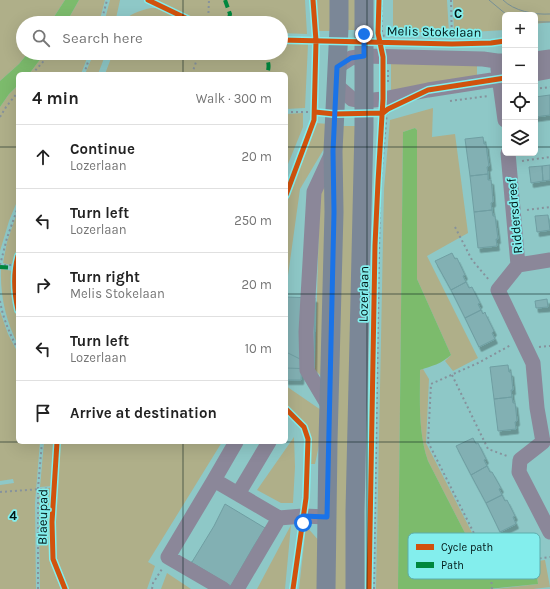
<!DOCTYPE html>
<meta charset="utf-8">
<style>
:root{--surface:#fff;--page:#f2f2f2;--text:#222;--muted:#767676;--line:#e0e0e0}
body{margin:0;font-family:Karla,sans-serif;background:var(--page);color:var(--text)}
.controls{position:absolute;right:12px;top:12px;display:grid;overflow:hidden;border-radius:6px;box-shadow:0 4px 16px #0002}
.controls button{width:36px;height:36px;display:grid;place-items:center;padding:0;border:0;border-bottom:1px solid var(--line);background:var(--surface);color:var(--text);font:20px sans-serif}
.stop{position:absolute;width:12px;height:12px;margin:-9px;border:3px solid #1a73e8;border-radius:50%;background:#fff}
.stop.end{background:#1a73e8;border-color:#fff;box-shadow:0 1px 4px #0008}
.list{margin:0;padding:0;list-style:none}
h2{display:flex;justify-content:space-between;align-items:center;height:52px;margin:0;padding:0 16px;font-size:17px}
h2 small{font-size:13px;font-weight:400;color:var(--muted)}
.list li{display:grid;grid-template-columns:26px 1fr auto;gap:12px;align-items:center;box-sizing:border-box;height:64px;padding:0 16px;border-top:1px solid var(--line)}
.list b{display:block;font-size:15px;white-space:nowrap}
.list p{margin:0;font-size:13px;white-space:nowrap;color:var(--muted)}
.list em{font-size:13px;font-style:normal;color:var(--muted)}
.icon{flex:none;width:22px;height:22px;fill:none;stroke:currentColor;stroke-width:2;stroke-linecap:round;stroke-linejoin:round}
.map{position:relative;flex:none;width:550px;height:589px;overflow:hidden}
.search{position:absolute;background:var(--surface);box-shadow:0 4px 16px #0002;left:16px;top:16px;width:272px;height:44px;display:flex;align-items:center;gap:10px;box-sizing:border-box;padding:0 14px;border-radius:22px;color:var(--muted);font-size:15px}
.panel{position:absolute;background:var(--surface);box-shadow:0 4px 16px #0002;left:16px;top:72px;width:272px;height:372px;border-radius:6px}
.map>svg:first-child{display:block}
.green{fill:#afaf89}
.water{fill:#7cbb6c}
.building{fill:#82b0b3;stroke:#6f9ea2;filter:url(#shadow)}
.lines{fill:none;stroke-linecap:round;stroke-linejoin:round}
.path{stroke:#86929c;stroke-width:2;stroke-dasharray:2 3;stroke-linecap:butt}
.minor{stroke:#8b8799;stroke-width:15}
.major{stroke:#7b8797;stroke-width:19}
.tram{stroke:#779096;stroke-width:1}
.quiet{stroke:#00873e;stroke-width:4;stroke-dasharray:8 4;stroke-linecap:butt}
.cycleway-casing{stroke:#83eeed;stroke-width:8}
.cycleway{stroke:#d1520d;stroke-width:5}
.route{stroke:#1a73e8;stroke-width:5}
.grid{fill:none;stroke:#011616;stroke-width:1;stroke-opacity:0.55}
.labels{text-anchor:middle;stroke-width:3.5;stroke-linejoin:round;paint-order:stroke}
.street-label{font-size:13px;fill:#011616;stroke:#83eeed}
.key{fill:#83eeed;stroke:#5cadac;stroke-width:1}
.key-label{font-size:11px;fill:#011616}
.grid-label{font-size:13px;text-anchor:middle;font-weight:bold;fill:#011616;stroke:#83eeed;stroke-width:3.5;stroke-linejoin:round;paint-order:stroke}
</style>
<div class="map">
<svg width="550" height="589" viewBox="0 0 550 589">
<defs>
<filter id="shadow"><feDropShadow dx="2.5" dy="4.5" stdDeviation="0" flood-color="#0004"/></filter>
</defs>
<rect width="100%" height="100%" fill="#8ec8c7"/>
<path class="green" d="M0,0H65L50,23H23V53H28L19,64L0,81Z
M79,0H105L99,23H66Z
M110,0H120L115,23H104Z
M156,0H305L307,34L281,33V23H204L171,8Z
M315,0H330V31H317Z
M347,0H359L358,30H347Z
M393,0H447L449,33L393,31Z
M453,0H550V22L535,24V15H505V30L454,33Z
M151,8H159L192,23H122C130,13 139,11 151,8Z
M281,44H308L305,108L286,109V74H105L113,53H281Z
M45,53H89L81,74H29Z
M94,53H106L98,74H85Z
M391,63L477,65V80L391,92Z
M18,85V199L9,221L0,251V107L9,94Z
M433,108L432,137L455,134L468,233L427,256L478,358L453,371L445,361L451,355L417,279V130L415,128L403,132L398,589H376L384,189L390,120Z
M303,113V127L286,169V114Z
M315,123L329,124L328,142L300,189L286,290V204Z
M340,126H357L348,589H332Z
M328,172L324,379L315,370L320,185Z
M18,210C18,222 22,259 10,265L3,263L7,242Z
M1,269L13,271L12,293L18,319V345C6,321 0,296 1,269Z
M0,311L8,334L18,353V442H40L35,503L36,589H0V485L14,483L13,479L0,481Z
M423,369L429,379L426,443L486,560L489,576H487L428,461C418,432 420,401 420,370Z
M286,386L321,410L322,431L315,464H310L311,439L306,427L286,406Z
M294,437L295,467L293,503H281L257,490Z
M44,442H55L52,486L40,487Z
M59,442H222L148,562L155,566L147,589H68L56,560L54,539Z
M40,488H52L51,539L52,560L63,589H40L39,506Z
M291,525L285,589H257Z
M306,526L320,542L319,589H299Z
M545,560L550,587L533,589H495L538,584L536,570L494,575V567Z
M167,573L191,589H161Z"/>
<path class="water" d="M65,0H79L66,23H50Z
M28,53H45L29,74H18V85L9,94L0,107V81L19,64Z
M415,128L417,130V279L451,355C441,364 432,366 420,370C420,401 418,432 428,461L487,576L536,570L538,584L489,589H398L403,132Z"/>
<path class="building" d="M550,95V115L535,117V97Z
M483,137L484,144H486L487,153L489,166L487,167L488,174L470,176L465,139Z
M550,165V180L543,181L542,166Z
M542,166L543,181L531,183L529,167Z
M488,174V180H491L492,189L493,202L491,203L492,210L474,212L470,176Z
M492,210L493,216H495L498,239H496L497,246L478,248L474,212Z
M548,215L550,230L537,232L535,216Z
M452,253L455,259L457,258L465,275L463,276L466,282L451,290L435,261Z
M466,282L469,288L472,287L480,303L478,304L481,310L465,318L451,290Z
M286,297L315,298L314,369L286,368Z
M547,299L548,307L536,308L535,301Z
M481,310L483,314L485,312L486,315L494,331L492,333L495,339L479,347L465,318Z
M286,352L302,360L301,380H286Z
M508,365L509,372H511L513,390H511L512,397L494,399L490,367Z
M512,397L513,403H515L516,411L517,421L515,422L516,429L498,431L494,399Z
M473,438L476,444L478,443L486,459L484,460L487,466L471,475L456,446Z
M487,466L490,472H492L501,488L499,489L502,495L486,503L471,475Z
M502,495L505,501L507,500L515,516L513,517L516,524L500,532L486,503Z
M225,504L265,528L252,549L231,586L191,562H192L214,526Z"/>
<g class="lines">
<path class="path" d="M382,0V32L387,43
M451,0L452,44
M101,23L107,0
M208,23L209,0
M388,70V85
M32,74L51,53
M84,74L91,53
M192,74L199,53
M535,89L550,87
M450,101L488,96
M286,112H315
M0,117L6,107L18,92
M522,161L550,157
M527,210L550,207
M455,227L472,260L489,280
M0,265L7,238L18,207
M0,267L2,265H15
M0,301C3,319 10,334 18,350
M539,347L550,346
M452,375L488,449L507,456
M0,492L54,488
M490,565L550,557
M38,589V488L42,442
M152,589L153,583L162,569
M374,589L380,191L387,112
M492,589L490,565L428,442L431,384L478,363L511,345"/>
<path class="minor" d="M535,59L550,57
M337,67L351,58L364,56L483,59L497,61H505
M498,69L505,120
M535,74L550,71
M336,85L352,99L364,101L383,99L428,90L505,78
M508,153L518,265L498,290L533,363L537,408L543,442L520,460L519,472L550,532
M518,265L550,260
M329,407L307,370L306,332L314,192L332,153
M214,480L236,442
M238,494L269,442
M279,518L303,516L327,517
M223,589L168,557L214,480L279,518
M237,589L279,518"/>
<path class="major" d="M326,589L328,442L334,212L333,151L339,28V0
M355,589V511L364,127V0"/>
<path class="tram" d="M489,0L507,15
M503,0C514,11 534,15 550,14
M535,22H550"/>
<path class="quiet" d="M225,0L230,14L228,23
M261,53C269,58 270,66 267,74
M0,267L18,268"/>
<defs>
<path id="cycleway" d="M148,0L196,23
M281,40L452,44L491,43L505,41
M315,112L334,114L383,113L388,109L428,90L505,78
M286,195L314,120L316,41L313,0
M18,256C13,274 14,292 18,310
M286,409L304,427L308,439L306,498L293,589
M57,442L52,522L53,559L65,589
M369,589L375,245L378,182L383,99V57L378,33L379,0"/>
</defs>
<use href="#cycleway" class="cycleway-casing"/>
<use href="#cycleway" class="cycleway"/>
</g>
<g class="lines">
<path class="route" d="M303,523V516L327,517L334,212L333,151L337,67L351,58L364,56V34"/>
</g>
<path class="grid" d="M183,0V23M367,0V589M183,53V74M0,147H18M286,147H505M535,147H550M0,294H18M286,294H550M0,442H18M183,442V589M286,442H550"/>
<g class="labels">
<g class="street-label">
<text transform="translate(434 31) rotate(1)" y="5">Melis Stokelaan</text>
<text transform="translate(514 216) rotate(-95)" y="5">Riddersdreef</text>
<text transform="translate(363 294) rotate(-89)" y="5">Lozerlaan</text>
<text transform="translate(42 517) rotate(-89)" y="5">Blaeupad</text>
</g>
</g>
<rect x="408" y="533" width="132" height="46" rx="6" class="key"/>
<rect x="416" y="544" width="18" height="6" fill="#d1520d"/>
<rect x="416" y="562" width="18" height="6" fill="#00873e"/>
<g class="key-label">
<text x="441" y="551">Cycle path</text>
<text x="441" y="569">Path</text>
</g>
<g class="grid-label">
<text x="458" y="18">C</text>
<text x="13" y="520">4</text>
</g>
</svg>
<div class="controls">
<button>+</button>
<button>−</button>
<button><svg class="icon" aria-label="locate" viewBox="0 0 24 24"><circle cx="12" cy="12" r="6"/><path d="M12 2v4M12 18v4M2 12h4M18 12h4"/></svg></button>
<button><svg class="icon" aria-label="layers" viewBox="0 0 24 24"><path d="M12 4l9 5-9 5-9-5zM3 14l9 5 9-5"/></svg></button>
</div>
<div class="stop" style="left:303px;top:523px"></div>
<div class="stop end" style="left:364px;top:34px"></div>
<div class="search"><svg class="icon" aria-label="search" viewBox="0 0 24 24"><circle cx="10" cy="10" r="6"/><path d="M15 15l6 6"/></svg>Search here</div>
<section class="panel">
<h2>4 min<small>Walk · 300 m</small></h2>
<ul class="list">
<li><svg class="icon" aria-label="ahead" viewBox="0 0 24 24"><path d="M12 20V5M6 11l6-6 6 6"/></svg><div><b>Continue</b><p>Lozerlaan</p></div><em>20 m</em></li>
<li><svg class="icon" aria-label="left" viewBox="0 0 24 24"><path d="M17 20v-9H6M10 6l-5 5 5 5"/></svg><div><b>Turn left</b><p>Lozerlaan</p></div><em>250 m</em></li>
<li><svg class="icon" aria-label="right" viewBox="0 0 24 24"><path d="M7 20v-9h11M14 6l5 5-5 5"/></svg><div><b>Turn right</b><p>Melis Stokelaan</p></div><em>20 m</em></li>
<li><svg class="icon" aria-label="left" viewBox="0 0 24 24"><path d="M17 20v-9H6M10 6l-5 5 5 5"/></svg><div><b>Turn left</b><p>Lozerlaan</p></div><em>10 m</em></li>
<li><svg class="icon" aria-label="arrive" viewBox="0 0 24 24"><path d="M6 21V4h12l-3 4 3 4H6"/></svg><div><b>Arrive at destination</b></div></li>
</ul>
</section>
</div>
